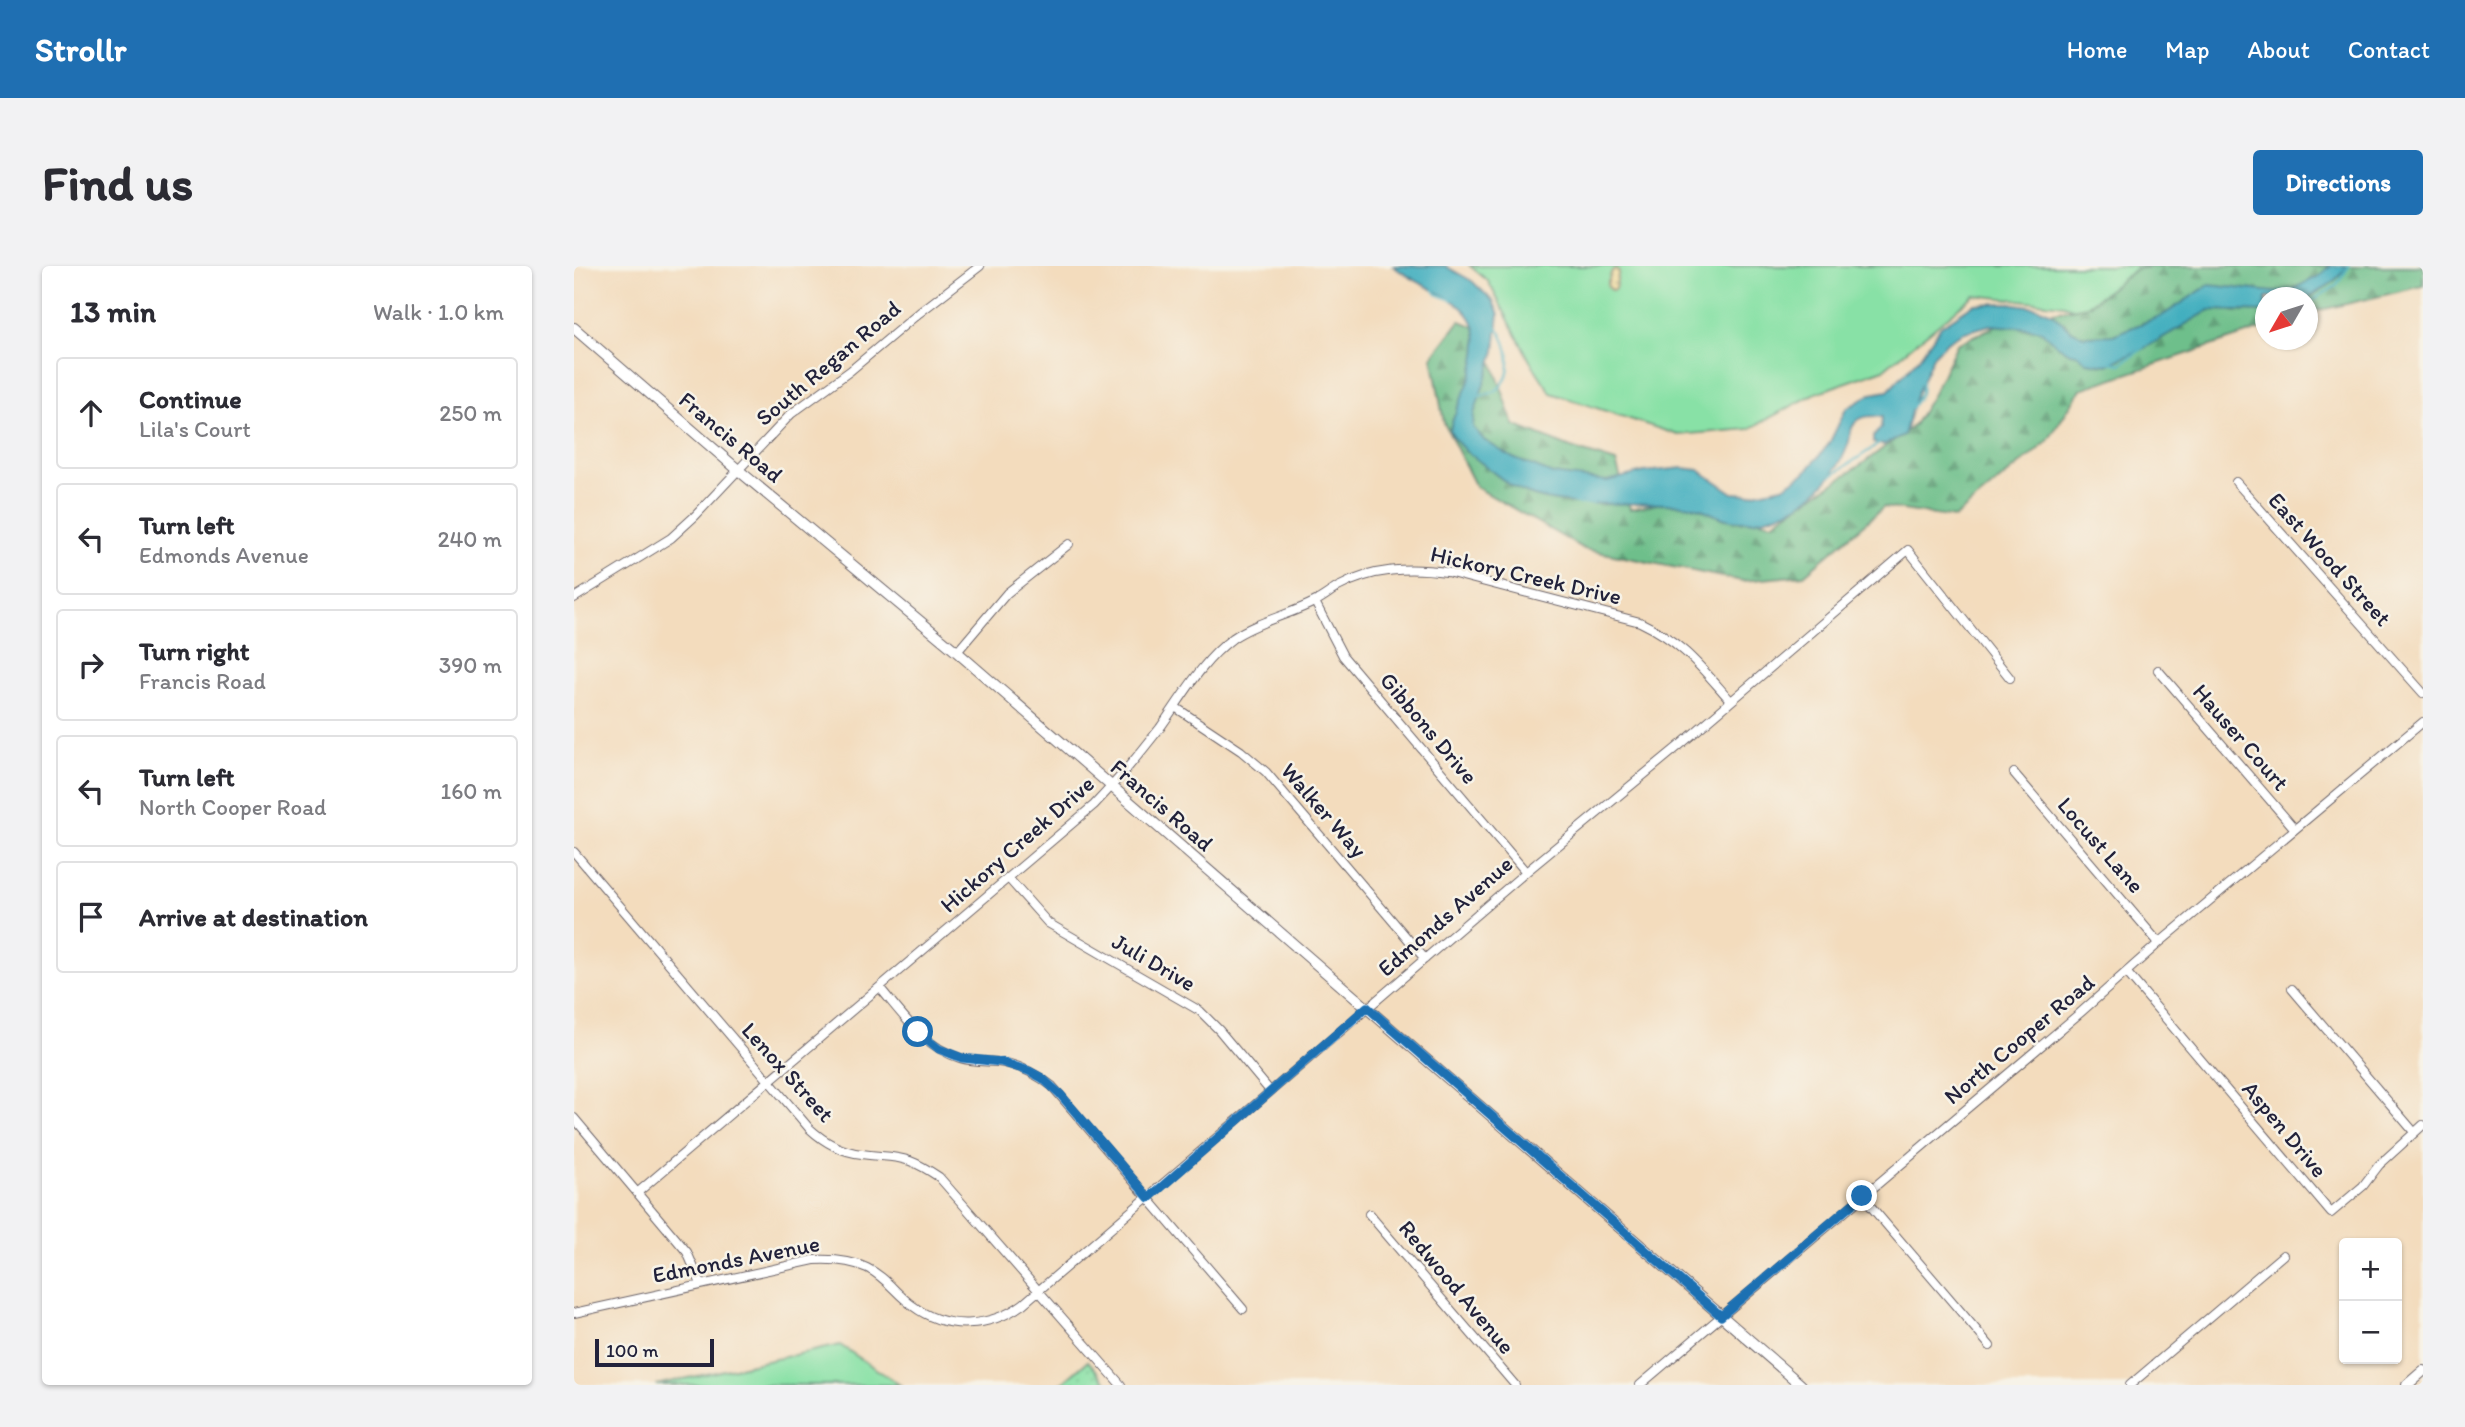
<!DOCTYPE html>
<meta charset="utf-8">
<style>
:root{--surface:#fff;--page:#f2f2f3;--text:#2b2b33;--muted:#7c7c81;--line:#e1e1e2;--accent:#1f6fb2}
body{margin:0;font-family:Itim,sans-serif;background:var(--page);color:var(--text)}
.controls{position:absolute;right:21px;bottom:21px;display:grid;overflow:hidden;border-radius:7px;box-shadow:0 2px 5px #0004}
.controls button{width:63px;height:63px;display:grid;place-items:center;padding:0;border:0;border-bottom:2px solid var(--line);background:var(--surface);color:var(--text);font:35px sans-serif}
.compass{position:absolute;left:1681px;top:21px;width:63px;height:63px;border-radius:50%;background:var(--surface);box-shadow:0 2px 5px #0004;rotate:231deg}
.scale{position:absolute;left:21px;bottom:18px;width:119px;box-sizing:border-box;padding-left:7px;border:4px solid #22223b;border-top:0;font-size:19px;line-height:24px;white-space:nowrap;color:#22223b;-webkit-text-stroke:5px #f7f3e8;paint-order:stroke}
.stop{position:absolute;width:21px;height:21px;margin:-16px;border:5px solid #1f6fb2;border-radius:50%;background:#fff}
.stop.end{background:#1f6fb2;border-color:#fff;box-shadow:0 2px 7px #0008}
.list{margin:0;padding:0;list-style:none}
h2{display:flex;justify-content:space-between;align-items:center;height:91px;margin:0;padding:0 28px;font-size:30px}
h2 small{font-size:23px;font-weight:400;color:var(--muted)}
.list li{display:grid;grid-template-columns:46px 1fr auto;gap:21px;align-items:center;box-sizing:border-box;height:112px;margin:0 14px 14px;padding:0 14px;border:2px solid var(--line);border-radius:7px}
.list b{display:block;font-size:26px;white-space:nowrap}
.list p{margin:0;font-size:23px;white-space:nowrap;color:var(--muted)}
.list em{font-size:23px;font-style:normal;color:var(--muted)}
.icon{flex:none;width:38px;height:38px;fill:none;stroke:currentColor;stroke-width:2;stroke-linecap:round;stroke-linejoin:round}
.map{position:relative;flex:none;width:1849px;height:1119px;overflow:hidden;border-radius:7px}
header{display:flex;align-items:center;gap:42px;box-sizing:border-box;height:98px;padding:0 35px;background:var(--accent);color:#fff}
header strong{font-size:33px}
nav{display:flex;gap:38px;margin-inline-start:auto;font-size:24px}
.intro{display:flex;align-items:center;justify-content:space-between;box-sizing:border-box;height:168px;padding:0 42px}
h1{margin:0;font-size:49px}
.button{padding:18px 32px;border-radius:7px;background:var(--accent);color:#fff;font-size:24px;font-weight:700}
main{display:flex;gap:42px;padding:0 42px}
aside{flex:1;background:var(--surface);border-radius:7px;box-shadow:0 2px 5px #0004}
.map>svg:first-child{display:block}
.grass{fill:#88e1a6;stroke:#558270;stroke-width:2}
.forest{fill:url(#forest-firs);stroke:#487063;stroke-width:2}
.sand{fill:url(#sand-dots);stroke:#887e6c;stroke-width:2}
.park{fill:url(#park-dots);stroke:#558270;stroke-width:2}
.water{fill:#42afbf;stroke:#32687d;stroke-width:2}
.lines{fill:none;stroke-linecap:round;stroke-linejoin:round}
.stream{stroke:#42afbf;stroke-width:2.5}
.minor-casing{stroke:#6b6368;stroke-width:10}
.tertiary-casing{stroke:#6b6368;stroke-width:12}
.minor{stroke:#fff;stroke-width:8}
.tertiary{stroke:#fff;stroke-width:10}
.route{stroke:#1f6fb2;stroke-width:9}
.labels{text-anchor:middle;stroke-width:5;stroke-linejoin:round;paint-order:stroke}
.street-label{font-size:23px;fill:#22223b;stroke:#f7f3e8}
</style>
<header>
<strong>Strollr</strong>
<nav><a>Home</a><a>Map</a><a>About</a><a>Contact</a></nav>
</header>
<div class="intro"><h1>Find us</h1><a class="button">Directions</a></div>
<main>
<aside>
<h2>13 min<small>Walk · 1.0 km</small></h2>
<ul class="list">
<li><svg class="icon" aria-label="ahead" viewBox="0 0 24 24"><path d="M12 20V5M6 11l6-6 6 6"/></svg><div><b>Continue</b><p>Lila's Court</p></div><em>250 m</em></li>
<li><svg class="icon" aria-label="left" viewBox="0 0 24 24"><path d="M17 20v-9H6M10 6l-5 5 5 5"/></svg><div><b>Turn left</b><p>Edmonds Avenue</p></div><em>240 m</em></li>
<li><svg class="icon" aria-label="right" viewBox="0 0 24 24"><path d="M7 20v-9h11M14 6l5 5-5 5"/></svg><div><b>Turn right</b><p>Francis Road</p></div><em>390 m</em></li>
<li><svg class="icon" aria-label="left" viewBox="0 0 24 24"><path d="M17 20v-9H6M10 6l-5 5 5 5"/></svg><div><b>Turn left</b><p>North Cooper Road</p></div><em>160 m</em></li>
<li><svg class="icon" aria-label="arrive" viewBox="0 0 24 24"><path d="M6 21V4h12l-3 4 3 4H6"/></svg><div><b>Arrive at destination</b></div></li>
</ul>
</aside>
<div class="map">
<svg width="1849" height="1119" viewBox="0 0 1849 1119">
<defs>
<pattern id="forest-firs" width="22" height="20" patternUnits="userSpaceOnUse" patternTransform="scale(1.75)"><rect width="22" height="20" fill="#6ebf8b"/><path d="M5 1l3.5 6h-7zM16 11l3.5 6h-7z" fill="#5a9b73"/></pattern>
<pattern id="sand-dots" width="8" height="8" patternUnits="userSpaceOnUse" patternTransform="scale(1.75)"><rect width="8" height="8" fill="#eeda9e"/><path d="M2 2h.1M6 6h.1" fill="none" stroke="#ccbb89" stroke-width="1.8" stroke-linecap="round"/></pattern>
<pattern id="park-dots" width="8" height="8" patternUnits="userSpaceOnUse" patternTransform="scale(1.75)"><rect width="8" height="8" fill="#88e1a6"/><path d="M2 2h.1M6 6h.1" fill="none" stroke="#75c190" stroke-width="1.8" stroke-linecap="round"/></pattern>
</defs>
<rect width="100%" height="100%" fill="#f7f3e8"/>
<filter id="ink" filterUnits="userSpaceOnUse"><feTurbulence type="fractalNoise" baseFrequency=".0143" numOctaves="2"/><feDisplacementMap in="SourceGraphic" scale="14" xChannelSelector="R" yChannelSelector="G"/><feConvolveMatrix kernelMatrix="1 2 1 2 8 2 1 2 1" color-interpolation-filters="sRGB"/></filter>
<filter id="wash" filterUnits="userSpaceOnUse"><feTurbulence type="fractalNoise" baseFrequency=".00686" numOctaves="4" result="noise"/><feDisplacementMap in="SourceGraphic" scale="28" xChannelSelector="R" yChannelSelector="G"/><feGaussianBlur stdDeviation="1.57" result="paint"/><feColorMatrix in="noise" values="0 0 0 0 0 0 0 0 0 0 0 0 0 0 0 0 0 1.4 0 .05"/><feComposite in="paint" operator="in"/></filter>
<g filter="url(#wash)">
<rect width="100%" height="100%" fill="#f3dcbd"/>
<path class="grass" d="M896,0H1636L1532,54L1490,39L1400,29L1310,103L1242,127L1175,163L1104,169L977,127L956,95L914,15Z
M266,1079L326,1119H82Z"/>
<path class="forest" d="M1585,0H1849V20L1734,47V32H1692L1691,62L1507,123L1473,176L1380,252L1310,241L1230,309L1168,315L1010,283L902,221L870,157L858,91L886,55L914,66L916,89L940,159L997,182L1042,196L1056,243L1104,234L1198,257L1288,198L1340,159L1360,126L1383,78L1434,54L1513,40L1562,3Z"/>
<path class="sand" d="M1041,3L1045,5L1041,23L1037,24L1033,19L1038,5Z"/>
<path class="park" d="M514,1095L535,1119H486Z"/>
<path class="water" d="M819,0H871L898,15L919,35L925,48L921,85L900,148L899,161L910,174L939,192L979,208L1033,215L1070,206L1109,202L1125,204L1159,227L1175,228L1209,221L1231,207L1255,178L1272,143L1297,128L1314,125L1345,92L1367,60L1400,38L1434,37L1462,41L1476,46L1497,64L1510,70L1539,69L1589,49L1635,19L1700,26L1719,23L1745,10L1756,0H1775L1758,17L1734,32H1692L1691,46L1636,44L1569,83L1533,99L1513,96L1503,88L1496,87L1483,79L1467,65L1455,62L1416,59L1388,67L1374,75L1359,90L1341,132L1330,169L1309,179L1299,177V171L1307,162L1308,151C1299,150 1290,149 1283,155C1275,162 1277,170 1274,179C1265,204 1243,230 1219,242C1198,252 1175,259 1152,253C1140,250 1130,242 1118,240C1065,232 997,247 949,226C935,220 921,208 910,199C897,189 883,180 876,165C879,145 891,129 897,109C922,32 864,35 819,0Z"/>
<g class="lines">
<path class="stream" d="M860,24L863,28L878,34
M1734,37L1762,20L1775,0
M1535,96L1547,98L1569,82
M904,130C909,129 916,128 920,126C943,111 936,78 922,60
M1337,142L1347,127L1348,116
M1258,209L1305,178
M998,235L1006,238L1019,237"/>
</g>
</g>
<g filter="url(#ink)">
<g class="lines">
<defs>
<path id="minor" d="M1662,216L1849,427
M0,332L97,272L121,250L217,148L276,105L345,47L406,0
M741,336L769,390L952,606
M383,386L433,327L495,278
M1584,404L1720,562
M601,441L667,485L692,506L851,693
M1440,507L1585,677
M0,586L235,862C250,876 267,886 288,888C304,891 320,889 336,895C347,899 356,905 365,911L547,1119
M435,613L474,657L626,745L645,764L696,825
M1553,707L1757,947L1789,920L1805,899L1849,859
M306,722C329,749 350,781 386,792C399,796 411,795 424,796C444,798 462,808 478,820L669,1043
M1718,723L1840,866
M0,852L113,986L127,1018
M63,927L520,539C543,515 565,489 586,462C609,430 627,396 659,372C684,355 716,349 742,335C750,331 757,325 764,321C799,302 835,301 873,306L1066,356C1108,376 1126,400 1156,434
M1288,930L1416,1080
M795,948L941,1119
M0,1047L240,994C259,993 276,994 293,1002C312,1011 322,1028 339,1040C372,1065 416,1062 449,1038L952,606L1106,479L1334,284L1436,412
M1066,1119L1506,747L1585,677L1849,456
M1556,1119L1709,989"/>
<path id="tertiary" d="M0,62L163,203L383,386L1227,1119
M1833,1119L1849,1105"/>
</defs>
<use href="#minor" class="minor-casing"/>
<use href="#tertiary" class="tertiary-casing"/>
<use href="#minor" class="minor"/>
<use href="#tertiary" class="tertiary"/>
</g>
</g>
<g class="lines" filter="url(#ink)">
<path class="route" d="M344,766L365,783L388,792L427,796L455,805L468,812L486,828L575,932L793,741L1147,1050L1288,930"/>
</g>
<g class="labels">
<g class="street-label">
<text transform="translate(254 97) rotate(-40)" y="8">South Regan Road</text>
<text transform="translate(157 171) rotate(40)" y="8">Francis Road</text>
<text transform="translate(1756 293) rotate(48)" y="8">East Wood Street</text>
<text transform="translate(952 309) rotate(13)" y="8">Hickory Creek Drive</text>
<text transform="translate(855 462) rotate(50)" y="8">Gibbons Drive</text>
<text transform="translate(1667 471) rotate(49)" y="8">Hauser Court</text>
<text transform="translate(588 539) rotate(41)" y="8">Francis Road</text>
<text transform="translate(750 544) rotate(49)" y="8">Walker Way</text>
<text transform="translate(443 578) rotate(-41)" y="8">Hickory Creek Drive</text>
<text transform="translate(1527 579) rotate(49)" y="8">Locust Lane</text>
<text transform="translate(871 650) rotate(-41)" y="8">Edmonds Avenue</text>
<text transform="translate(580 696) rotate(30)" y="8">Juli Drive</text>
<text transform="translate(1445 773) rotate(-40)" y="8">North Cooper Road</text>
<text transform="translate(214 806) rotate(48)" y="8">Lenox Street</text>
<text transform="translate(1711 863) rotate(50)" y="8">Aspen Drive</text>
<text transform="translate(162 993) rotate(-11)" y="8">Edmonds Avenue</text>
<text transform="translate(883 1021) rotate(50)" y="8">Redwood Avenue</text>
</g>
</g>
</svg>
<div class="controls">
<button>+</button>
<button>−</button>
</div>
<svg class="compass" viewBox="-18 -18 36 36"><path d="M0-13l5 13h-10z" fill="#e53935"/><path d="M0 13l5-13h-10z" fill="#7c7c81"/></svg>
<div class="scale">100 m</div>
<div class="stop" style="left:344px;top:766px"></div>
<div class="stop end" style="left:1288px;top:930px"></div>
</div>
</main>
